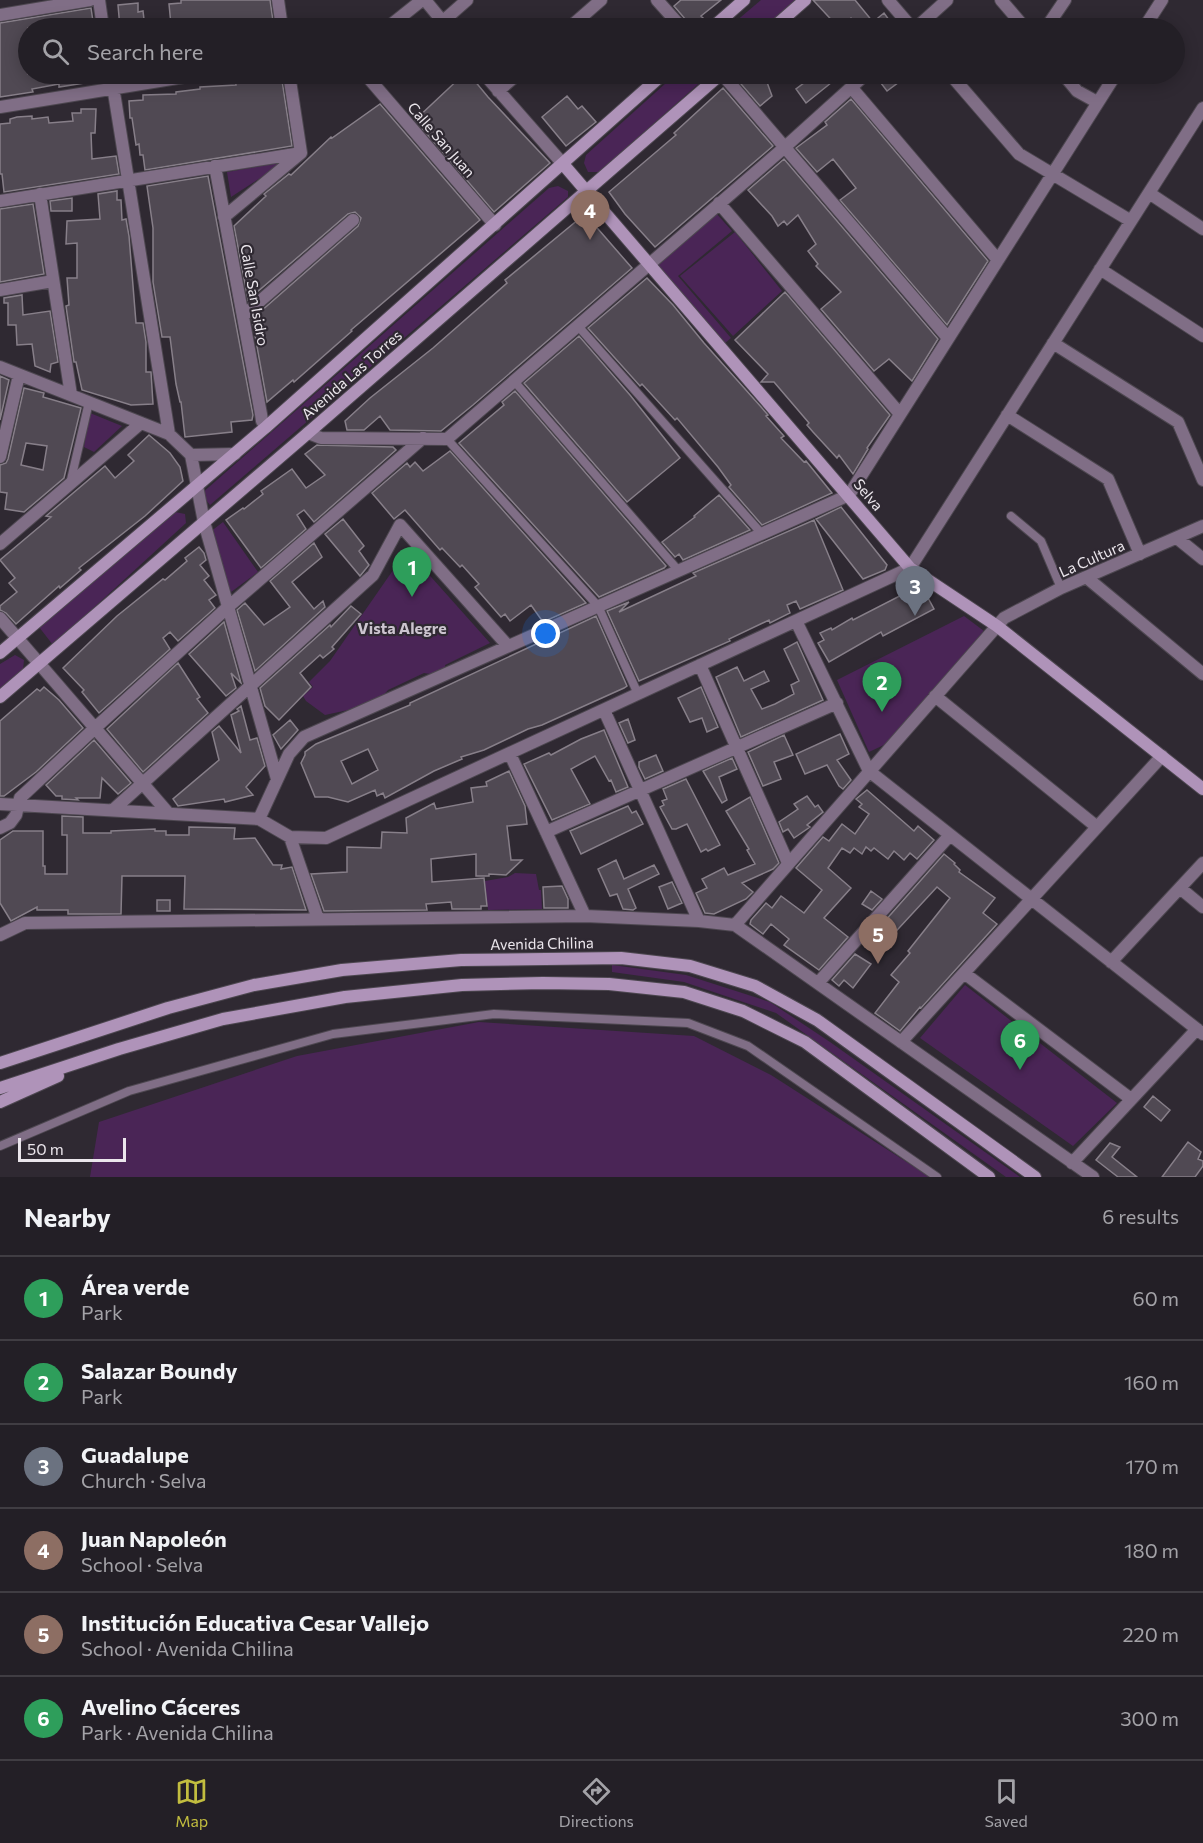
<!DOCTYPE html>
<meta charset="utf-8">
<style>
:root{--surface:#231f26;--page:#2b272e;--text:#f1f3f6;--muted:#a3a2a7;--line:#403d43;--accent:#c2bd3f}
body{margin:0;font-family:Commissioner,sans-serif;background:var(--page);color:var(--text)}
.scale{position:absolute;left:18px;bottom:15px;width:108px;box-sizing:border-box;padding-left:6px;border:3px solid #ebe6ec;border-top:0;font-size:16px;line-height:21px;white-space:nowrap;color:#ebe6ec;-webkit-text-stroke:4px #2f2932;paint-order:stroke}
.you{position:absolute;left:546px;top:634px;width:21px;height:21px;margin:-15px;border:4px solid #fff;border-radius:50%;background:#1a73e8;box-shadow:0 0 0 9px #1a73e833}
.badge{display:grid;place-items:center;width:39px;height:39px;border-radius:50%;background:var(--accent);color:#fff;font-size:20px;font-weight:700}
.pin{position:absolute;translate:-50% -50px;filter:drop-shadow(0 2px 3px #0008)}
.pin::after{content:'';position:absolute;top:32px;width:21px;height:18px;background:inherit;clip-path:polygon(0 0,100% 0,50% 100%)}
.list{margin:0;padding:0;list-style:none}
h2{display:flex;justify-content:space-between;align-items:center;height:78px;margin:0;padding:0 24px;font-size:26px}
h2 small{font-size:20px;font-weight:400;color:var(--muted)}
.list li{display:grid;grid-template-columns:39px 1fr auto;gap:18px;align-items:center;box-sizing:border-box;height:84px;padding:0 24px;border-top:2px solid var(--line)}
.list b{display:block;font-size:22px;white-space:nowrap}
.list p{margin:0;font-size:20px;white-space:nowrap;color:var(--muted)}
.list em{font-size:20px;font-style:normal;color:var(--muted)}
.icon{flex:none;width:33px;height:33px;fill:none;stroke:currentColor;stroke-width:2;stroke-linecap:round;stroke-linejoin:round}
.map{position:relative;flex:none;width:1203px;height:1177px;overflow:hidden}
.search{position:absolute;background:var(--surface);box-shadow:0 3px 15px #0003;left:18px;right:18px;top:18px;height:66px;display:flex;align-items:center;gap:15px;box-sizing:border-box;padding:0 21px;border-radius:33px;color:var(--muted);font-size:22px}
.sheet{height:582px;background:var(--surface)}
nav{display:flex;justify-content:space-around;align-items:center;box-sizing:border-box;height:84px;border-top:2px solid var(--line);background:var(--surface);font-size:16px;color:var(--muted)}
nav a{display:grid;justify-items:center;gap:3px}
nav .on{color:var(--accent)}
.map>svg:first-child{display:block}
.green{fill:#4a2556}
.building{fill:#504953;stroke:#877f89;stroke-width:1.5;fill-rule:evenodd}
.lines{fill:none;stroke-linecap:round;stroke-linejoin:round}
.lane-casing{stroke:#4d4750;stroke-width:10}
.street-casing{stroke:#4d4750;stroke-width:14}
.secondary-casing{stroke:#4d4750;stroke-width:14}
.lane{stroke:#806e86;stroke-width:8}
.street{stroke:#806e86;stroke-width:12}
.secondary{stroke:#af93b9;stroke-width:12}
.labels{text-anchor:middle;stroke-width:4.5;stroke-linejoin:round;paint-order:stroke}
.street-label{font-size:15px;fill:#ebe6ec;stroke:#2f2932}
.neighbourhood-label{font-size:16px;font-weight:bold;fill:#ccc4cf;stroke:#2f2932}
</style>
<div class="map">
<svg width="1203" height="1177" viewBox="0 0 1203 1177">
<rect width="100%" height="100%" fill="#2f2932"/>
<path class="green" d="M761,0H799L765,28H728Z
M676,74H703L704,79L599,172H588L584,163L586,155Z
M285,162L231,197L227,172Z
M558,186L568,191V197L210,505L201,494L549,188Z
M715,212L732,231L678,276L731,338L724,344L654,262Z
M735,232L782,291L733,336L680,276Z
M90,413L122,426L94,452L84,447Z
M175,512L185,514L186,523L53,645L39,627Z
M223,522L258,572L227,595L210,532Z
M407,550L490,643L445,665V670L437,675L424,673L388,690L380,699L371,705L325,715L306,701L303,696L313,687L309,682L330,661Z
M964,616L984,631L886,744L869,752L837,680Z
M15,655L24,660L23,670L0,689V664Z
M515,873L536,874L539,890H541L542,909L488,910L485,881L508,877Z
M612,965L686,975L770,1002L830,1042L1020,1177H1006L776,1013L684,982L612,972Z
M965,985L1117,1103L1073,1146L920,1038Z
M479,1022L694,1036L771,1075L930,1177H90L99,1122L297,1056Z"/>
<path class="building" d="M181,0H270L274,28H221V26L209,27V24L187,26V23L171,25L169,4L181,3Z
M681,0H721L701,16L703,18L692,27L674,6Z
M813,0H855L873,22L884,13L895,28H859L851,18L839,28Z
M138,3V12L143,11L145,28H120L118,5Z
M91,8L94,28H28V74H103L104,80L59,87V84L32,89L33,92L0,97V23Z
M257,74H281L292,146L145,170L143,155H140L139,144L136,145L132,118H130L129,101L143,100V95L176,94V92L200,89V87L236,85L235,77Z
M464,74H469L488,97L550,163L494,212L415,120Z
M739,74H764L772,96L760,106L735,77Z
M816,74H842L806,103L796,89Z
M874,74H893L899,82L887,91Z
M723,88L773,146L655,247L625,214L609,192L676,135L674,133Z
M567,96L578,109L582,106L596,122L566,146L542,117Z
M851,99L988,261L947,325L840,200L856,188L833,159L817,172L796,148L827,125L825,122Z
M380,104L480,220L351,330L352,331L294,382L293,380L267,402L252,319L358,226L361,218L355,212L348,214L248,300L234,226L266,196L264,194L289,174L291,175L331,137L332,138Z
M81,109H96L95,133H91L92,159L116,156L119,174L4,192L2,174H0V124L10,123V119L17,117L32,116V119L48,117L49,123L73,121L72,113H81Z
M784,159L938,339L912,381L889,359L874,371L821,309L841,292L816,266L818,264L808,251L816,244L798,215L787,225L784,221L778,226L772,216L748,190Z
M208,176L253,415L252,420L231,422L232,432L185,437L181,402H180L176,384L170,337H162L153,282V228L147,186Z
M117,191V200H121L122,220L126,219L129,236L136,323H143L146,342V372H151L153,404L131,405L82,390L76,362H74L66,306L69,305L67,278H77V243L66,244L67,221L100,219L98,194Z
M72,198V211H51L50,201Z
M33,204L44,274L0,282V209Z
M585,214L632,268L473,405L441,431L390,430L380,416L364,430H347L345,421L370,398L433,348L507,283L505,280Z
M647,278L673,305L704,343L762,408L768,415L766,416L784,436L781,438L804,462L806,461L832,493L762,525L729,487L731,485L718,467L677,418L675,420L642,384L640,386L588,328Z
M785,292L890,415L867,448L868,449L853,474L839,455L837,458L813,432L807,425L809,423L774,382H761L768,374L735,340Z
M22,295L23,315L50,311L58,362L51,364L50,372L35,366L32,344L17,345L16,325H8V303H4V298Z
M579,336L630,395L680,458L627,502L524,383Z
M0,376L9,380L0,420Z
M24,388L44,393L43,397L81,408L64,478L24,512L5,509L7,493L0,492V465L6,463L8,459ZM26,443L47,446L43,470L21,465Z
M515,391L666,566L664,568L599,597L459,443L504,405L502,402Z
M149,435L170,453L180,467L183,481L145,516L79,568L81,570L60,588L59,586L16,624L6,613L0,610V606L17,592L9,583L15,578L0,560L51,517L46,516L105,466L115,478L134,461L128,455Z
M317,445L393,447L396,450L314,522L304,510L297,515L306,529L261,568L226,520L243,508L244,509L263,494L261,491L292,469L306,488L325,475L305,454Z
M450,451L586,603L543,622L531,605L510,621L505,614L501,617L475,587L479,584L462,565L460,567L442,548L440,550L405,510L394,519L372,493L407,463L410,467L415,462L423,471Z
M719,495L750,530L683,560L679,554L675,557L662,542L695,517L694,516Z
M841,507L887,565L885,570L863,579L816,519Z
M343,519L364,546L359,551L369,565L360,576L325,534Z
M814,520L843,590L800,609L796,601L787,605L790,613L770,623L769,620L729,639L730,641L639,681L607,611L629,602L619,612L696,576L693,573Z
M314,543L322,557L292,582L314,609L323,601L325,607L255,671L237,610L245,603L264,625L290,607L270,581Z
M199,547L204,553L206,560L200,565L209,576L204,580L216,595L209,600L215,608L178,641L170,632L163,638L170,649L99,713L82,692L84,690L63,668L117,616L163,579L165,580L187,561L185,558Z
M921,585L934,609L883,636L881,632L829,662L818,643L824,640L820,633L831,628L832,630L852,618L853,620Z
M351,606L361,614L332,647L334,649L323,658L320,655L300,673L311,687L279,720L265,706L260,688L330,625L331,627Z
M596,616L627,686L624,688L542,725L528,729L484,750L461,757L462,759L434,771L385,798L383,793L377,796L375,790L348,802L328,797H315L301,763L305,755V752L316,744L410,705V703ZM368,749L378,770L352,784L341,761Z
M224,622L241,683L231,673L236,688L226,696L189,654Z
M797,642L823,700L741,737L716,677L737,667L744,681L764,671L769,681L751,689L762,709L775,704L794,694L791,685L799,681L784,649Z
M178,663L200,697L197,699L208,713L143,772L107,729Z
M44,687L59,700L83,728L36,772L4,796H0V721L37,689L40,691Z
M701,687L718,727L707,732L702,718L690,722L678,698Z
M241,706L250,740L257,738L265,766L246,787L253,795L225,802L224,799L178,806L173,799L219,760L212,732L219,726L241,753L231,715L239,711L237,709Z
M628,719L635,740L628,743L619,723Z
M290,720L298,730L281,749L273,735Z
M604,730L628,787L616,792L611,780L609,781L595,756L571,769L590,804L552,820L524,764L549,753L551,755L581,739Z
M840,734L849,754L837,760L851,780L843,789L839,786L827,765L805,774L796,754Z
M784,735L793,755L774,762L781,779L763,786L748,752Z
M94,740L131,783L118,794L102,778L100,798H76L78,800L62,799V796H56L46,785Z
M656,755L663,771L645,779L639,767V762Z
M732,758L737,769L719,777L727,800L722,803L703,771Z
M509,771L525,806L527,824L507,826L511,860H522L506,875L489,874V876H476V854L431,859L432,882L484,878L487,906H481V909H452L451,902L426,904L427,910L324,911L311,874L347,872V847L381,848L382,832L407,833L406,818L434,803L436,809L473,802L471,788L487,786L486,782Z
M686,779L720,845L708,851L706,849L701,852L687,824L676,829H672L660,807L664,805L662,801L667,799L663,789Z
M867,790L914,831L918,826L934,840L917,859L910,853L904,860L894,851L888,859L874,848L871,851L866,847L862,854L854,848L850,853L842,848L828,868L851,888L824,918L848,937L819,970L784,945L789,939L771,924L763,934L750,924L751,920L766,903L772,908L781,896L804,913L822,890L796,868L823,837L829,841L842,824L855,834L869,814L859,807L862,804L856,799Z
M807,796L815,807L818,805L823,812L807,825L810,827L794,838L788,829L783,832L779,822L798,809L794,804Z
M750,797L779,863L773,869L742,883L753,892L746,899L714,914L705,913L696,893L707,888L702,879L724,868L728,875L755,864L747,850L749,849L726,811Z
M628,806L632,813L636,811L643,824L581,854L570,831Z
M62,816L83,817V833H111V831L155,829V831H166V835H189V827L235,828L234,839L255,838L273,865H282L281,869L292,867L306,910L184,909L185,876H122L121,914H68V910H37V907L11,921L0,903V840L13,831H43V866H45V874H67V835H62Z
M944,854L955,863L954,864L960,870L959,872L995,898L983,913L997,924L921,1008L920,1007L900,1031L875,1013L899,982L891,975L910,953L908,951L950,898L937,887L887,941L876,931Z
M616,860L624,879L654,865L659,874L628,889L636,908L633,910L623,909L617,894L610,896L598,869Z
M672,882L682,903L668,909L659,887Z
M562,886L568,899V908H544L543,887Z
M871,891L882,899L872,910L862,904Z
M157,900H170V911H157Z
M855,954L871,964L853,988L844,980L839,986L832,980Z
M1153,1096L1170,1110L1161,1121L1144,1107Z
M1188,1142L1201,1152L1198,1159L1203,1161V1166L1195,1177H1162Z
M1110,1143L1120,1147L1112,1157L1137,1177H1118L1096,1160Z"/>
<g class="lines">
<defs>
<path id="lane" d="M578,326L762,534
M514,381L678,570
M447,439L598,606L638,694
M70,484L89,402
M1011,516L1041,541L1061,588
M0,1146L129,1091L333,1034L494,1014L688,1023L748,1046L937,1177"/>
<path id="street" d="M99,0L103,28
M278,0L282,28
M425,0L448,28
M657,0L682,28
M888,0L912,28
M1001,0L1025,28
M0,15L90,0
M442,22L467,0
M387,28L422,0
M569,28L601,0
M916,28L947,0
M1046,28L1065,0
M1144,28L1162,0
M111,74L169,434
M289,74L301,153
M365,74L495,225
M484,74L563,164
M722,74L948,338
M950,74L1019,154L1131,221
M1063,74L1077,91L1097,102
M851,87L998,260
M498,91L518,74
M0,107L202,74
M215,166L261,414L262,421L266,427
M1149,193L1203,229
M40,194L71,395
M0,201L301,153
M719,203L900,414
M224,217L301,153
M1100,269L1203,336
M0,290L53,281
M243,316L353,220
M1053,343L1178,422L1203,480
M0,367L169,434L191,455L204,522L277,779
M1007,415L1108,479L1140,554
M308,433L321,438L447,439L785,147L866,74
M191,455L235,454
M0,457L19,375
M1177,538L1203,559
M0,544L141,423
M1086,577L1203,674
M0,618L169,814
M796,621L869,771L1203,1034
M700,665L788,863
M935,696L1097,827
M604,710L699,921
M510,754L585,916
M0,804L259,819L290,837L326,838L910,568L1203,108
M113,810L373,575L400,525L508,646
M259,819L289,754L304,737L849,495L1116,74
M0,828L10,823L16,815L20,798L95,728L228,607L423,438
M546,832L837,703
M290,837L318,919
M1180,888L1203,907
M735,925L1004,618L1061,588L1203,526
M0,935L25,923L585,916L699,921L735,925L1093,1177
M1111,962L1203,863
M964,973L1131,1099
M818,983L950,835
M901,1042L1162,756
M1072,1163L1197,1029"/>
<path id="secondary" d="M712,28L744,0
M773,28L805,0
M563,164L910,568L997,626L1203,789
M0,653L266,427L663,74
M0,697L308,433L721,74
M0,1063L168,1008L254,985L342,970L461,960L621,958L690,966L755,986L817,1020L1035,1177
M0,1088L119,1049L223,1019L345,997L462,985L543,983L609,984L684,992L743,1011L805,1042L989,1177
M0,1102L58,1076"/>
</defs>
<use href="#lane" class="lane-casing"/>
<use href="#street" class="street-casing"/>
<use href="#secondary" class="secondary-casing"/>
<use href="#lane" class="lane"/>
<use href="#street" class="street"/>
<use href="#secondary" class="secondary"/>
</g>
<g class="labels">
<g class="street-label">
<text transform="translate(441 140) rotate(49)" y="5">Calle San Juan</text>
<text transform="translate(254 295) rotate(80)" y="5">Calle San Isidro</text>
<text transform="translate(352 375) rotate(-41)" y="5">Avenida Las Torres</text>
<text transform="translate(868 495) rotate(50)" y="5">Selva</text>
<text transform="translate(1092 559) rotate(-24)" y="5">La Cultura</text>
<text transform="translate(542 944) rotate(-1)" y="5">Avenida Chilina</text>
</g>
<g class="neighbourhood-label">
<text x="402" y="634">Vista Alegre</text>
</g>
</g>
</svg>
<div class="scale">50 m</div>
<div class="you"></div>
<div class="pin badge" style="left:412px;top:597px;background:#2e9e5b">1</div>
<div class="pin badge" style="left:882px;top:712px;background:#2e9e5b">2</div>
<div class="pin badge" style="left:915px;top:616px;background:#6b7280">3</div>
<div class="pin badge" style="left:590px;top:240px;background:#8d6e63">4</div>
<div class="pin badge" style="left:878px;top:964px;background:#8d6e63">5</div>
<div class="pin badge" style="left:1020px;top:1070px;background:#2e9e5b">6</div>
<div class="search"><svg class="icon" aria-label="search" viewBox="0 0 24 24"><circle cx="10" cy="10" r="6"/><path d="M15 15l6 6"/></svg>Search here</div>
</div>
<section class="sheet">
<h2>Nearby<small>6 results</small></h2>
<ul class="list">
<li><span class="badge" style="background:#2e9e5b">1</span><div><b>Área verde</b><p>Park</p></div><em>60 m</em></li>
<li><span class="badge" style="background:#2e9e5b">2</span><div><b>Salazar Boundy</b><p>Park</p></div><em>160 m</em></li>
<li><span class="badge" style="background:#6b7280">3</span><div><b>Guadalupe</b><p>Church · Selva</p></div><em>170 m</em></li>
<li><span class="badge" style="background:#8d6e63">4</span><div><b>Juan Napoleón</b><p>School · Selva</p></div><em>180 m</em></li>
<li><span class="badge" style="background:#8d6e63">5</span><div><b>Institución Educativa Cesar Vallejo</b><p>School · Avenida Chilina</p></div><em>220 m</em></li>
<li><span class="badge" style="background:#2e9e5b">6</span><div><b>Avelino Cáceres</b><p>Park · Avenida Chilina</p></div><em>300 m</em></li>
</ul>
</section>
<nav>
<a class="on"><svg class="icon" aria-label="map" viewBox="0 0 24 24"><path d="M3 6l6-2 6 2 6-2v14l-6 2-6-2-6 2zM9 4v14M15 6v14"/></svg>Map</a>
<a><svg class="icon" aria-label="directions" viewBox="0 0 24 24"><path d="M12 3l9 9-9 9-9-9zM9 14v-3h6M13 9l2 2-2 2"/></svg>Directions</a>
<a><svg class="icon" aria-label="saved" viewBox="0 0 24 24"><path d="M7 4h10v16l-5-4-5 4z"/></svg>Saved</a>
</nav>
